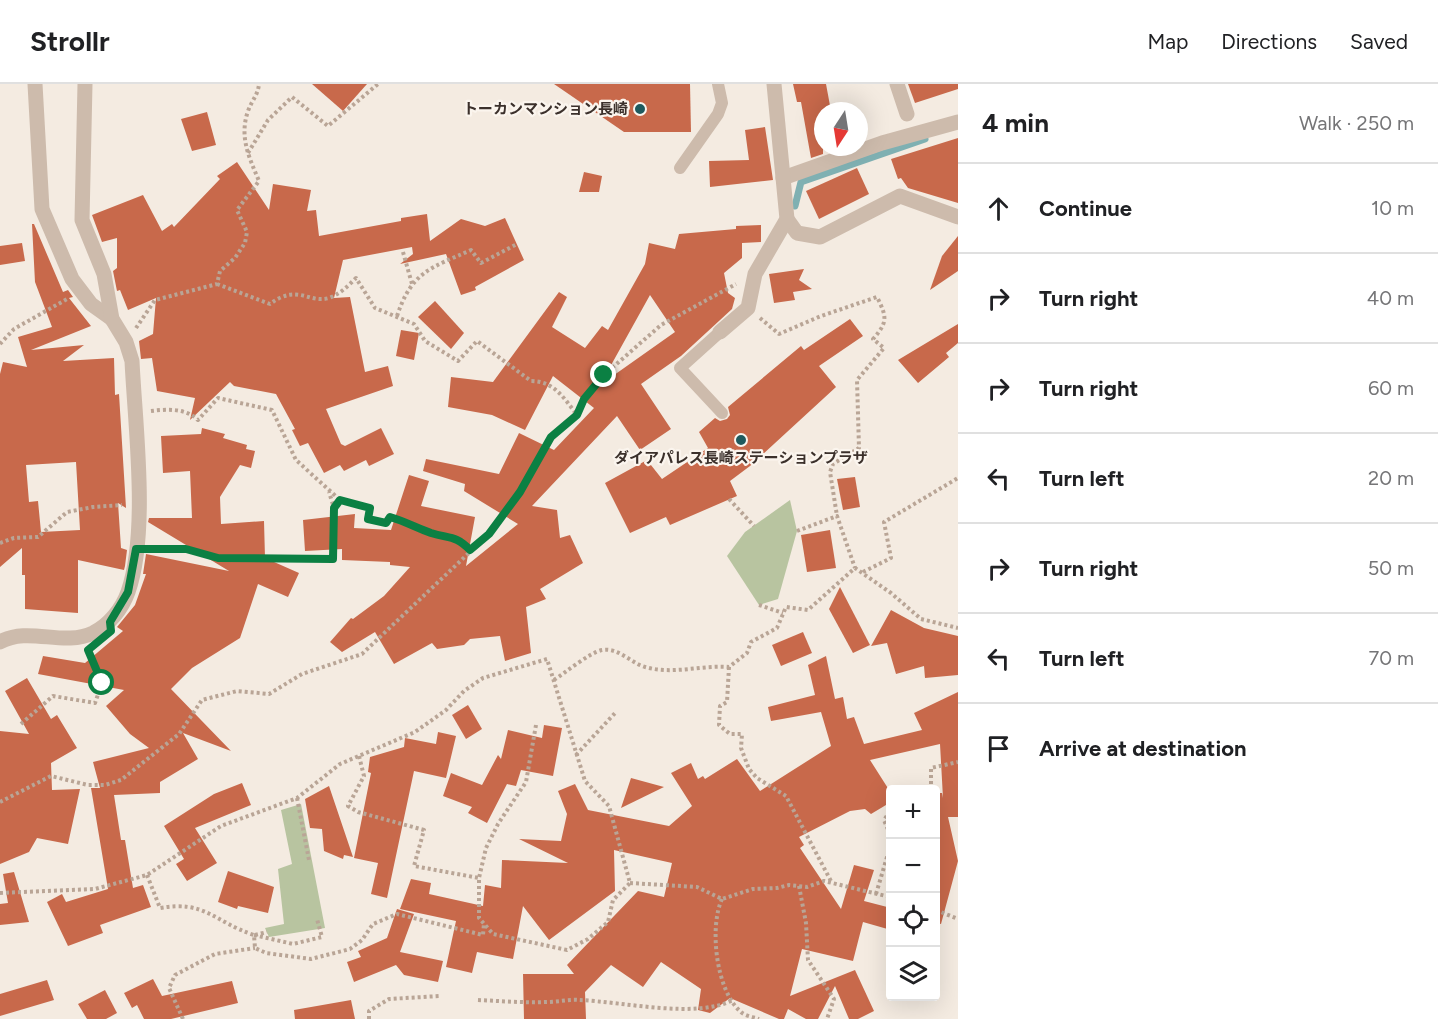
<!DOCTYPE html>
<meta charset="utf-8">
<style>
body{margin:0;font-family:Figtree,"Noto Sans JP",sans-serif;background:#f6f6f6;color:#202124}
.controls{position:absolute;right:18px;bottom:18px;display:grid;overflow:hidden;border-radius:6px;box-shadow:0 6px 24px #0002}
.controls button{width:54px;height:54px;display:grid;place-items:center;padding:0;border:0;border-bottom:2px solid #e0e0e0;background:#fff;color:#202124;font:30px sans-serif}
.compass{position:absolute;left:814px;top:18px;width:54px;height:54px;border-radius:50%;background:#fff;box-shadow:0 6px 24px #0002;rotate:192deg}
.stop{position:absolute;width:18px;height:18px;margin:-14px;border:4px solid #0b8043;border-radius:50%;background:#fff}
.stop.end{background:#0b8043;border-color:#fff;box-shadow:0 2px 6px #0008}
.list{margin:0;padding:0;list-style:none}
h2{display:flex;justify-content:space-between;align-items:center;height:78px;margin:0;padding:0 24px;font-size:26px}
h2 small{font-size:20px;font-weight:400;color:#757577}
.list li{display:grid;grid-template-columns:39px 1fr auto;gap:18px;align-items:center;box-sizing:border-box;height:90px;padding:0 24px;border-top:2px solid #e0e0e0}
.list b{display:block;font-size:22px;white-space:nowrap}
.list em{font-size:20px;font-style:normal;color:#757577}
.icon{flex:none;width:33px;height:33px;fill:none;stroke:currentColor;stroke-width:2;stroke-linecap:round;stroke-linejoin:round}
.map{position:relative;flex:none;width:958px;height:935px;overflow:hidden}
header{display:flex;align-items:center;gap:36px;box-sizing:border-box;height:84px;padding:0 30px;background:#fff;border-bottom:2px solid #e0e0e0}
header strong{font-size:28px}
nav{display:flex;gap:33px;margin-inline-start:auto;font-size:21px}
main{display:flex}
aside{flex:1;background:#fff}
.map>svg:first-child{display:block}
</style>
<header>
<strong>Strollr</strong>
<nav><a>Map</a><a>Directions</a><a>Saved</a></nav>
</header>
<main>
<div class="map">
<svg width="958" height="935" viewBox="0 0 958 935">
<rect width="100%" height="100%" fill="#f4ebe1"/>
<!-- green -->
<g fill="#b8c4a0">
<polygon points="790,416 797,447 778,515 759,521 727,472 745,448"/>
<polygon points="301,720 325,844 269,853 265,844 284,840 278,785 292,780 281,726"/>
</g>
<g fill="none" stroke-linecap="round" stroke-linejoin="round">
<!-- stream -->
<polyline stroke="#7fb0b2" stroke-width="7" points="795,122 801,98 925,55"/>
</g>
<!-- building -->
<g fill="#c8694b" fill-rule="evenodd">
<polygon points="312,0 367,0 343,27"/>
<polygon points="554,0 690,0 691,48 624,48"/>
<polygon points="793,0 826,0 831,27 823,27 823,70 811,74 801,18 797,18"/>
<polygon points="908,0 958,0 958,5 915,19"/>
<polygon points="207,28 216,61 192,67 181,35"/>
<polygon points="765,43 773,96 710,103 709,77 749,76 745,46"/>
<polygon points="958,54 958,119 908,104 901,94 898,95 891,75"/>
<polygon points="237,78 269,126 273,100 311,106 307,127 316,126 319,152 401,137 401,134 427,130 430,157 461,135 485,142 505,134 524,176 475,203 476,206 461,211 446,170 400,180 413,170 412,163 343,176 334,214 350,213 365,288 388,282 393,302 326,325 341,360 345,362 381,344 394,370 369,382 366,376 344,387 340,381 324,389 308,359 300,362 292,346 295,345 276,310 234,302 230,298 190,336 195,314 157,307 152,274 141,275 139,257 153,250 156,214 128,226 120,206 117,207 113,187 117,184 117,154 102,158 92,131 143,111 162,147 172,140 174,143 220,95 217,92"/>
<polygon points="857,84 869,110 819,135 806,107"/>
<polygon points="584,88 602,92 599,108 579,108"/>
<path d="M 32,140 L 34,140 L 63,208 L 68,206 L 73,213 L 69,214 L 91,242 L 31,266 L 84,261 L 63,277 L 114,274 L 115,311 L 119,310 L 126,424 L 118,419 L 121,464 L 127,466 L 125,482 L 124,486 L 78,476 L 78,529 L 25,525 L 25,491 L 22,491 L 22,464 L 0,483 L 0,290 L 3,278 L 27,283 L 18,253 L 52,243 L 35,198 ZM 76,378 L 80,446 L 41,448 L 38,417 L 29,418 L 26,381 Z"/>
<path d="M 761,141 L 761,158 L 742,159 L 742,174 L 724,189 L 728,209 L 735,214 L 732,225 L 681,272 L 641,300 L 671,345 L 640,366 L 617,332 L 532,422 L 557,426 L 560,454 L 570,451 L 583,479 L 540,505 L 546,515 L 526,523 L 531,569 L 505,577 L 500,552 L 470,555 L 464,561 L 437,565 L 432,559 L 394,580 L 375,548 L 342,568 L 330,558 L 351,534 L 353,535 L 384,512 L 410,483 L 390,481 L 390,478 L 342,476 L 342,465 L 305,467 L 303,436 L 355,430 L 354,444 L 391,446 L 409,391 L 429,397 L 421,422 L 475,433 L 466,482 L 518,440 L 464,407 L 465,400 L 423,387 L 426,375 L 499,390 L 519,349 L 554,366 L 594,324 L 553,292 L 525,346 L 492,331 L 448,323 L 451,293 L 493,298 L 559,208 L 567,213 L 552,243 L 585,264 L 602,242 L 608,246 L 645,180 L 649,159 L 675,165 L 679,150 L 736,145 L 736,142 ZM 650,211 L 675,248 L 600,301 Z"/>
<polygon points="958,152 958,187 930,206 942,172"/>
<polygon points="22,159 25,177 0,181 0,162"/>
<polygon points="804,185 799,196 812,205 793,208 795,216 774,219 769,190"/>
<polygon points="435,217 464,249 451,265 418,233"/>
<polygon points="850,235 863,252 819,282 836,303 750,382 730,397 737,412 670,441 666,433 630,449 605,399 647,376 662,395 708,364 699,348 715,334 720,337 727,335 730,331 728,323 801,262 804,266"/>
<polygon points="958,240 958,259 946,269 949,273 918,299 898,276"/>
<polygon points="401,246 419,249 414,276 396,272"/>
<polygon points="202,344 225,350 223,354 247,361 246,365 255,367 251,384 240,381 220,413 221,440 264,437 265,474 299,489 288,513 258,500 240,554 192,584 171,605 231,667 183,649 198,675 160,698 160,709 114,711 121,756 125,756 133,804 143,801 151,823 100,841 103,849 68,862 47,818 62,810 66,818 108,805 91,704 100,704 93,678 149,664 130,650 106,622 124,606 38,590 43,572 85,579 123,547 117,543 135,521 146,490 143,490 146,470 229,487 148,438 149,434 192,434 190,387 163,389 161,352 201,350"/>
<polygon points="855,393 860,423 843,426 837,395"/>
<polygon points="830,446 836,484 807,488 801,451"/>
<polygon points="840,503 870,561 853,569 829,525"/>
<polygon points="891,526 924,544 958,552 958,591 925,594 924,582 896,590 887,559 871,562"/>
<polygon points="803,548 812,569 781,582 772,561"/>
<polygon points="826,572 835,615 843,613 847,635 854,633 864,660 922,646 914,629 958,608 958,733 948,733 958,777 941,840 936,839 936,709 942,709 943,714 940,660 870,676 891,709 891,718 871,730 865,725 850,727 799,753 804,761 800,764 841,825 854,781 874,786 864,817 891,824 891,846 863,838 853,877 802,865 790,912 855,886 874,927 858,935 849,935 835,902 818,935 806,935 788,925 784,935 779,935 730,914 710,929 698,926 701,905 661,878 643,903 611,881 585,908 586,935 524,935 523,890 574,890 567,881 638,807 664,813 672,779 614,766 615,807 549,856 523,822 513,875 477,868 472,889 446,883 456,837 400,825 411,795 431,799 429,810 483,822 485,801 501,804 502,776 568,779 519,755 561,757 567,730 558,707 575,700 588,726 669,742 692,722 671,689 691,679 698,695 703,692 705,695 737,675 760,707 831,662 821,628 771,637 768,623 815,611 808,581"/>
<polygon points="27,594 51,635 57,631 77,664 51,679 52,706 80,705 68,760 37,754 29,768 0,780 0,647 29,650 5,607"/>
<polygon points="468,621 482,645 466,655 452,631"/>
<polygon points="544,641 562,644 553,692 521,686 516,702 507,700 487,739 468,729 472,723 443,712 451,689 482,701 498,671 501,675 508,646 542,654"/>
<polygon points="438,648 456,652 446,694 414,687 387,814 371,810 378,779 354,774 371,689 368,688 370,673 404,663 405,654 436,660"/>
<polygon points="631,694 664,703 621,724"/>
<polygon points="242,699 251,721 195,744 217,779 187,797 176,780 184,775 164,742 214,710"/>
<polygon points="329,702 353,773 344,771 343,775 324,767 322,745 310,744 305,715"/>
<polygon points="228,787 274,803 268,829 238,822 237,825 218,818"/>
<polygon points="14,788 29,838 0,841 0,820 8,819 3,790"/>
<polygon points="397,825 414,830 400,868 443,877 438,898 404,891 396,881 354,898 347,878 361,873 358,867 387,854"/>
<polygon points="153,895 162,912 232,897 238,919 171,935 144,935 137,921 132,924 124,909"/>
<polygon points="47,896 54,916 0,932 0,910"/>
<polygon points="105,906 117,929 106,935 87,935 78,920"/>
<polygon points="351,916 355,935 295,935 294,926"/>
</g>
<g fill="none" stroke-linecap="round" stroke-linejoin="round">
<!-- path -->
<g stroke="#b9a596" stroke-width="4" stroke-dasharray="3 3" stroke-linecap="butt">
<polyline points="248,69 268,36 292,13 328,42 378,0"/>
<polyline points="403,168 412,200"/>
<path d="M 217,200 L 270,220 C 298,199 308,220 329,214 C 340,210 348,202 356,194 L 375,224 L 414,240 L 425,257 L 458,277 L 477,257 L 531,297 C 554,297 564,314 577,331"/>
<path d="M 397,232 C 412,187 431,184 471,166 L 481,179 L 517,160"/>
<path d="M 760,234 L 779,250 L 821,232 L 877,213 C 887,233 888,238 873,255 L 884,264 L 857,296 L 859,364 L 833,380 L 830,388 L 837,432"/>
<path d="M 136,244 L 155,216 L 217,200 L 220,187 L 235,174 L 245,159 L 247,148 L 237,126 L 259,97 C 249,73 239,53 248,27 C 252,16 258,11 259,0"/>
<polyline points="0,260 14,245 67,215"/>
<path d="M 151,327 C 167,325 186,324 198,336 L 218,314 L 272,326 L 296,376 L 340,416 L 370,424 L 368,435 L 386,439 L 390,433 C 405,437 418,444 431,449 C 450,455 455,452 470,466"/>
<polyline points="729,415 754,442"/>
<polyline points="797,447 837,432 855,484"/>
<polyline points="0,459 14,454 38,453 67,428 93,423 122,421"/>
<polyline points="155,465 186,465 218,474 333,475 334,424 329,408"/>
<polyline points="863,488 891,474 884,438 958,394"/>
<polyline points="759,521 783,529"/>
<polyline points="729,583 727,618 720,622 719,641 730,650 742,650 741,664 749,685 757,694 786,712 832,799"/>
<path d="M 554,596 C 565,589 589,569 602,566 C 618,563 631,579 645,583 C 673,591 700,581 729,583 L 747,569 L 751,558 L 777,544 L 786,523 L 808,526 L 855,484 L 891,509 L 921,535 L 958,544"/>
<polyline points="21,640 53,612 95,619 102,599 89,567"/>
<polyline points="536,641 526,698 498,740 486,764 479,794 479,834 493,850 567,866 588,855 608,838 613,816 630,799"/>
<polyline points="576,671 616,628"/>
<polyline points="359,672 364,692 348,722 358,728 424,746 414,782 479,794"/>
<polyline points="931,706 931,684 958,678"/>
<polyline points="297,714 309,776"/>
<polyline points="0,718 51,692 88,701 105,701 121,696 179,650 202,616 237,607 269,610 302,590 362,570 489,450 520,408 551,353 577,331 584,315 604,291 661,241 736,200"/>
<polyline points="890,727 884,736 890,750"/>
<path d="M 147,791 L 160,824 C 206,816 214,838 254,851 L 255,864 L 266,869 L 311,875 L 350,865 L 362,856 L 373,840 L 397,830 L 483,851 L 484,839"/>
<polyline points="630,799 697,803 722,815 753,805 777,804 789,801 807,803 824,797 890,813"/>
<polyline points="799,802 806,839 808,876 834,915 827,935"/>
<polyline points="0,809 95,805 147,791 221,742 297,714 340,680 415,648 446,626 464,607 483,594 547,575 585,697 609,722 630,799"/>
<polyline points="876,810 890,763"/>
<path d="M 722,815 C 709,843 716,907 741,928 C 745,932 753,933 759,935"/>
<polyline points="936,826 958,835"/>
<polyline points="254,851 293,860 322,853 317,835"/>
<polyline points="255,851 267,848"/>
<path d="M 478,916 C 501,917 524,919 547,918 C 558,918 569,915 579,916 C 626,918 696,935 733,916"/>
<polyline points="183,935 169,904 175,891 215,870 255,864"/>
<polyline points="369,935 369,927 389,915 440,912"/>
</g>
<!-- service -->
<g stroke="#cdbbac" stroke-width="12">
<polyline points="680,84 718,30 722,19 718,0"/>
<polyline points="720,248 680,284 722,329"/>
</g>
<!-- minor -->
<g stroke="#cdbbac" stroke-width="15">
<polyline points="35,0 42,125 72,195 91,220 112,235"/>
<polyline points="897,0 907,30"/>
<polyline points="783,94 882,59 958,38"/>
<polyline points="787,135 797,149 820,153 900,112 958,133"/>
<polyline points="720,248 748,224 755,190 787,135 774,0"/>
<path d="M 0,558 C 29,542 63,563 93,549 C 109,541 122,525 128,508 C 149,448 135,341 132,277 L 126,258 L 112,235 L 104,190 L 82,136 L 85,0"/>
</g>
</g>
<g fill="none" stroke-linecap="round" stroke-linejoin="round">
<!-- route -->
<path stroke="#0b8043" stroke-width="8" d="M 102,599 L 88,566 L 111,547 L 110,538 L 128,508 L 136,465 L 186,465 L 218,474 L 333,475 L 334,424 L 340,416 L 370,424 L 368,435 L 386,439 L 390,433 C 404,437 417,444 431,449 C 450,455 455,451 470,466 L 489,450 L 520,408 L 551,353 L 577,331 L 584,315 L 604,291"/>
</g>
<!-- markers -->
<g fill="#1f5a5e" stroke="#fbf5ee" stroke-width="2">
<circle cx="640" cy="25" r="6"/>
<circle cx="741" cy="356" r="6"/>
</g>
<g text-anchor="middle" stroke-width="4.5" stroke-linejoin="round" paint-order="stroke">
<!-- poi labels -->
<g font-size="15" font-weight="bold" fill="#3b302b" stroke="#fbf5ee" text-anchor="end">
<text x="628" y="30">トーカンマンション長崎</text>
<text x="741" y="379" text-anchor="middle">ダイアパレス長崎ステーションプラザ</text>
</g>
</g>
</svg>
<div class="controls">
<button>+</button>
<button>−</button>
<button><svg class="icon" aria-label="locate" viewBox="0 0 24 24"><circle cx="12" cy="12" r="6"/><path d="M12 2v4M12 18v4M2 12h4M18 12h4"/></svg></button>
<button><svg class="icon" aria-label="layers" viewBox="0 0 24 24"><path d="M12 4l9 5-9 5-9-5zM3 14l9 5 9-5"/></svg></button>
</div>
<svg class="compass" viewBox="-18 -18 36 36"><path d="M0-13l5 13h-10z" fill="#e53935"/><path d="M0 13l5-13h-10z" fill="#757577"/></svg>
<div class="stop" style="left:102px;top:599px"></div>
<div class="stop end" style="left:604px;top:291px"></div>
</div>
<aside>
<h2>4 min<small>Walk · 250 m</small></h2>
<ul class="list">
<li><svg class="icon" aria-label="ahead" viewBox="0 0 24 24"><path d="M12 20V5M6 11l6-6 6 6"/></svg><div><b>Continue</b></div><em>10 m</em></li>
<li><svg class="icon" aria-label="right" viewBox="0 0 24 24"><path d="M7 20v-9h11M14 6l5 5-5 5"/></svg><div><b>Turn right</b></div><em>40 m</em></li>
<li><svg class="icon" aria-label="right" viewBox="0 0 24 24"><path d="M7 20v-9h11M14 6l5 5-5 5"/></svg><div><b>Turn right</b></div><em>60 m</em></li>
<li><svg class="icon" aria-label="left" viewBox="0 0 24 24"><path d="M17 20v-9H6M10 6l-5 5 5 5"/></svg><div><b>Turn left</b></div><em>20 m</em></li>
<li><svg class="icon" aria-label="right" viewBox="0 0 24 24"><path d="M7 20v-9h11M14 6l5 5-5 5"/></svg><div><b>Turn right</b></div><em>50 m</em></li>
<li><svg class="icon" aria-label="left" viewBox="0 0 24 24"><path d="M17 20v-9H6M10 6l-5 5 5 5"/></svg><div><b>Turn left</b></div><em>70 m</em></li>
<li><svg class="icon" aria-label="arrive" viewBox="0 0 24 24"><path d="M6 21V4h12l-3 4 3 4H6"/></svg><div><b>Arrive at destination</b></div></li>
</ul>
</aside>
</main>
